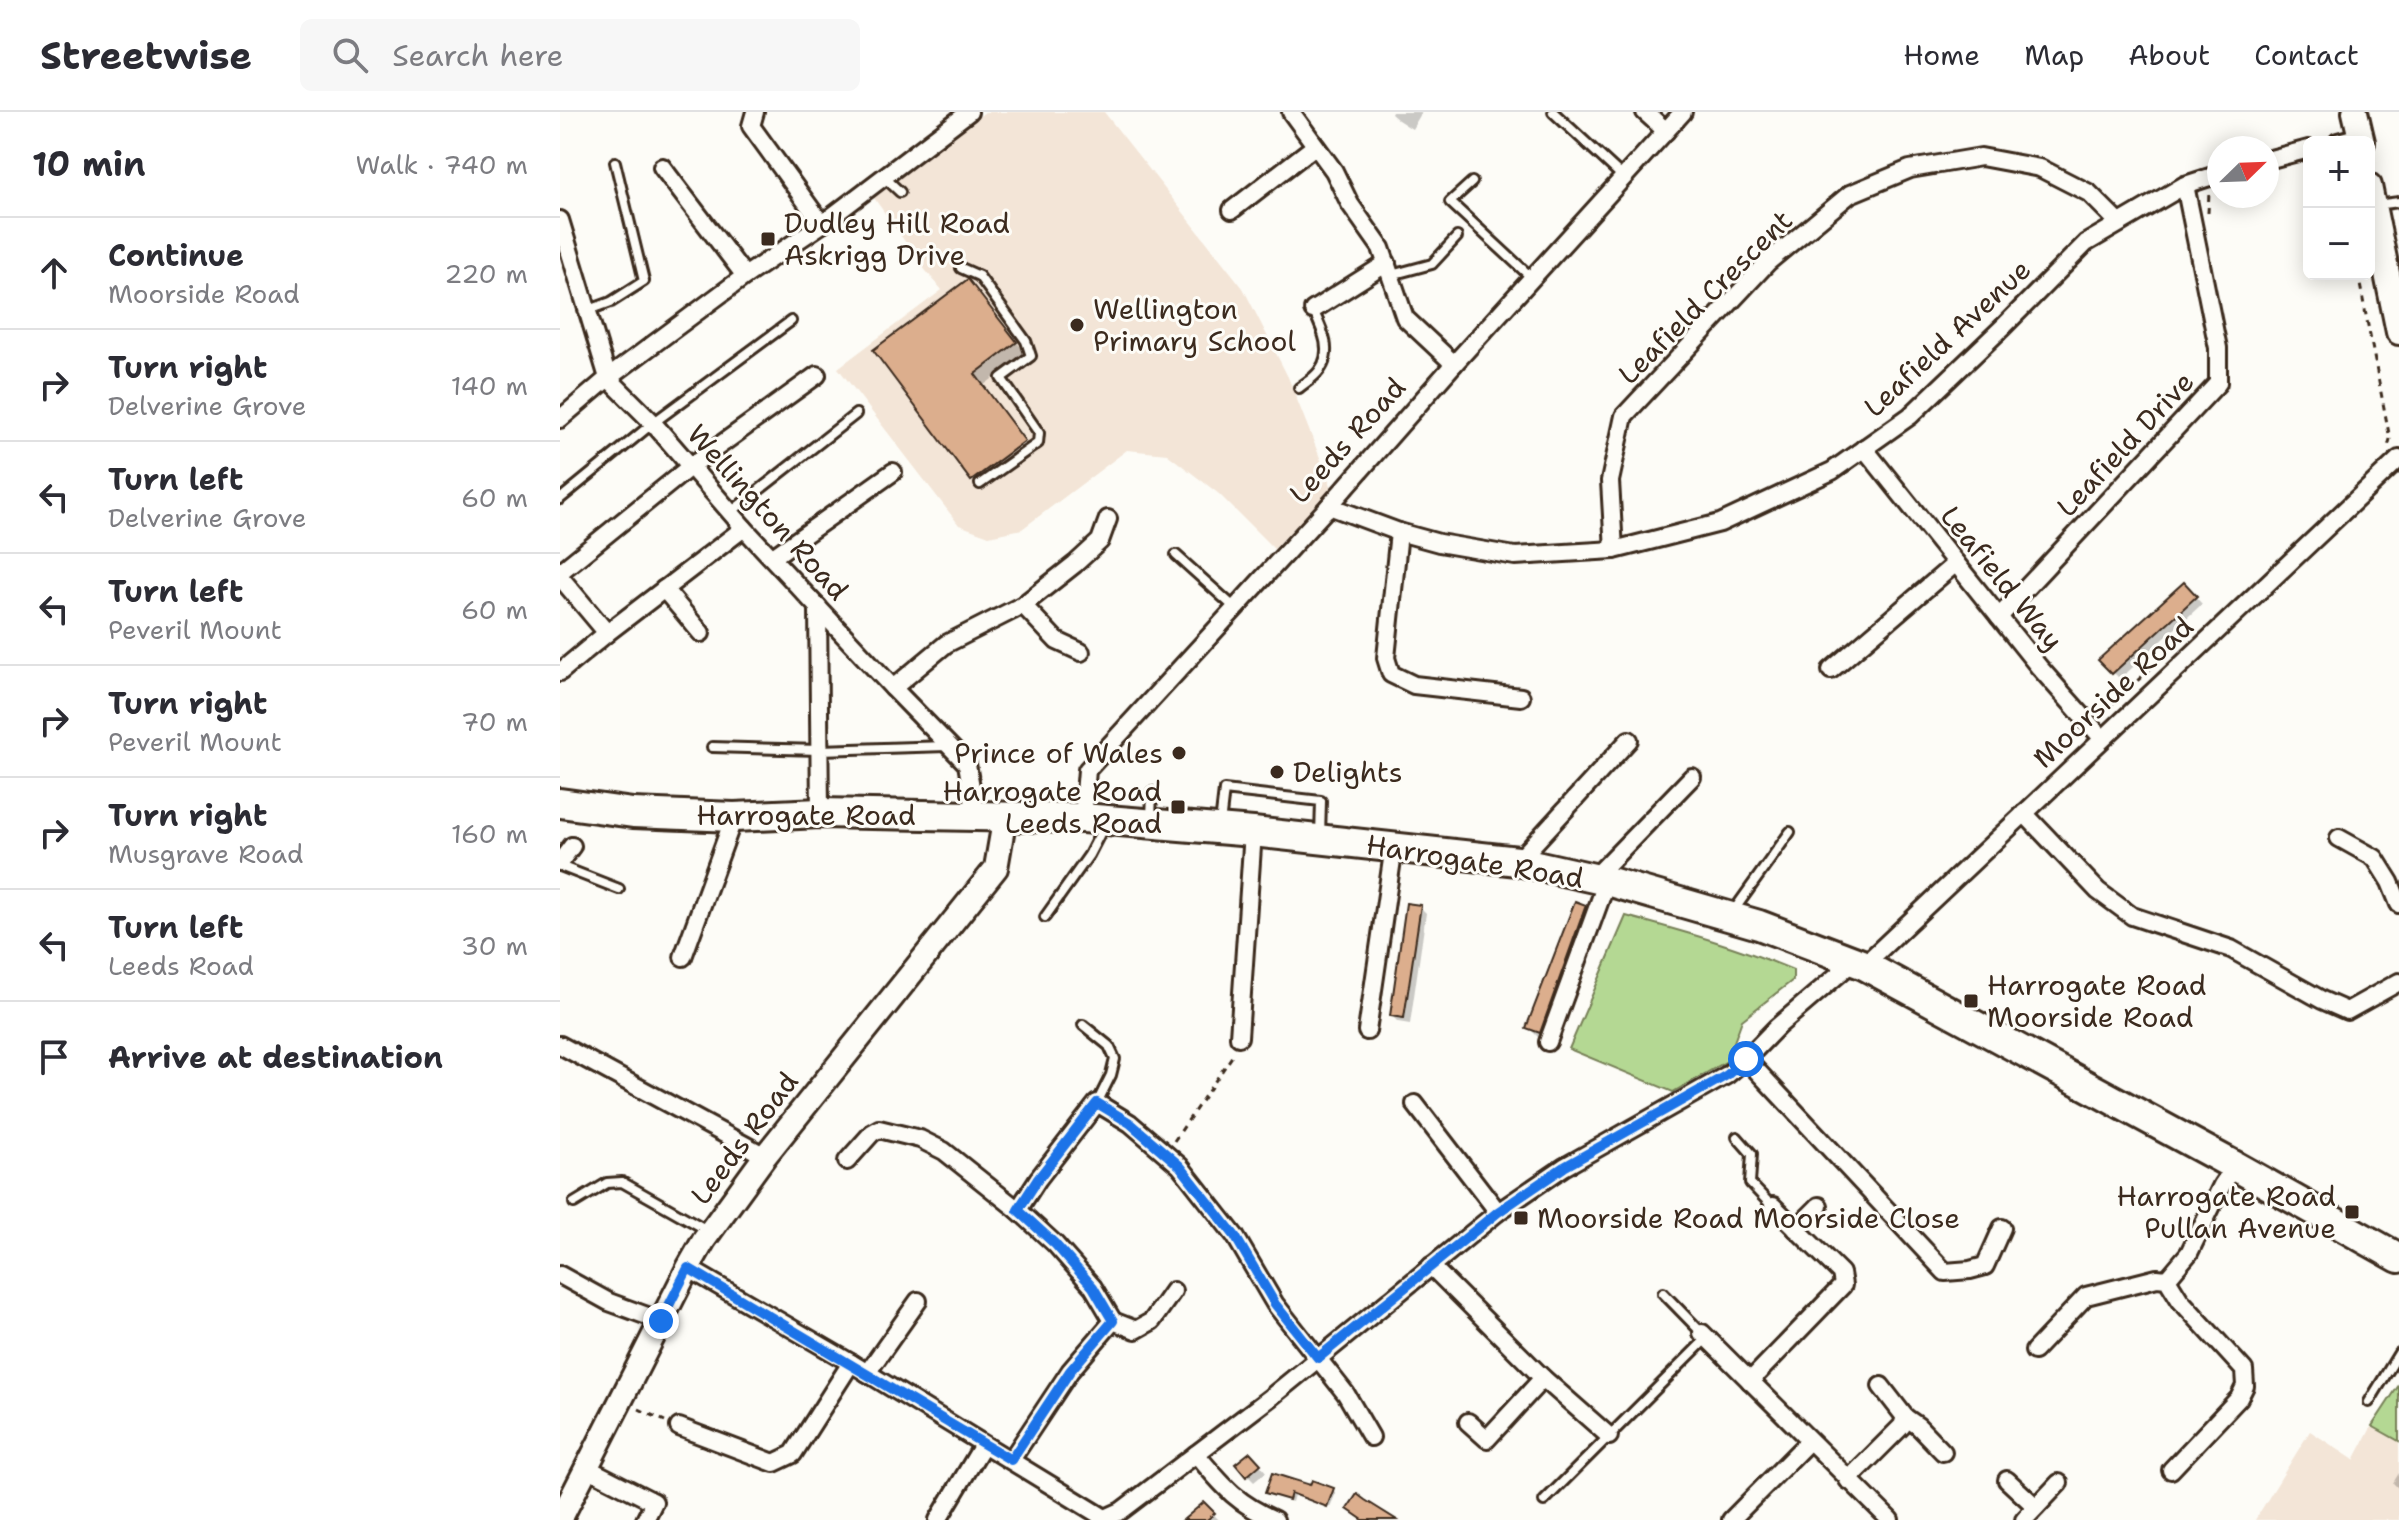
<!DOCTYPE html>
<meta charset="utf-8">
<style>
body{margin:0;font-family:"Shantell Sans",sans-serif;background:#f7f7f7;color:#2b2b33}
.controls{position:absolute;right:24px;top:24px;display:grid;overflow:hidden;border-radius:12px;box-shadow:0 4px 20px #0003}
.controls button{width:72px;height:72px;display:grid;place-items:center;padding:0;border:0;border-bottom:2px solid #e1e1e2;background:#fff;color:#2b2b33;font:40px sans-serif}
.compass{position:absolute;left:1647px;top:24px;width:72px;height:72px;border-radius:50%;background:#fff;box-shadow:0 4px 20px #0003;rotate:67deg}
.stop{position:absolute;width:24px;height:24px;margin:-18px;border:6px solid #1a73e8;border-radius:50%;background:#fff}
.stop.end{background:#1a73e8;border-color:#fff;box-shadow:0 2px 8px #0008}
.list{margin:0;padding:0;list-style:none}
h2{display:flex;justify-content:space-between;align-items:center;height:104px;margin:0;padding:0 32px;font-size:34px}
h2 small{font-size:26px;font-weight:400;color:#7c7c81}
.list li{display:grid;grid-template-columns:52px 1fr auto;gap:24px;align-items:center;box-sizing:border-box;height:112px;padding:0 32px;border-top:2px solid #e1e1e2}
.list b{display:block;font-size:30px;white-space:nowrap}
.list p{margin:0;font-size:26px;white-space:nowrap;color:#7c7c81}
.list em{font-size:26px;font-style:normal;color:#7c7c81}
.icon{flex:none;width:44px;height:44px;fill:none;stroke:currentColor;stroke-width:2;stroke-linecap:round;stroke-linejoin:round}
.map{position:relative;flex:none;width:1839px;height:1408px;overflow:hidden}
header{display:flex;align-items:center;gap:48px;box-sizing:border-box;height:112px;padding:0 40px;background:#fff;border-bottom:2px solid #e1e1e2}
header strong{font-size:38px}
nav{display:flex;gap:44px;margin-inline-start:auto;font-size:28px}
.search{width:560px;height:72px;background:#f7f7f7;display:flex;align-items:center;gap:20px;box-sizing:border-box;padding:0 28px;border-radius:12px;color:#7c7c81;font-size:30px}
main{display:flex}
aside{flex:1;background:#fff}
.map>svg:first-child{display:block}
</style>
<header>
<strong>Streetwise</strong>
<div class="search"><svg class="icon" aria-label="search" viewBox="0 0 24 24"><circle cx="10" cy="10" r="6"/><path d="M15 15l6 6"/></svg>Search here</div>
<nav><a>Home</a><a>Map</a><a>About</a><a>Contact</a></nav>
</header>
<main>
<aside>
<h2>10 min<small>Walk · 740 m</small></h2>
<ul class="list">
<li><svg class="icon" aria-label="ahead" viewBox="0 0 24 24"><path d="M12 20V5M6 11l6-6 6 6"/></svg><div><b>Continue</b><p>Moorside Road</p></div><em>220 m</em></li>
<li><svg class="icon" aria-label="right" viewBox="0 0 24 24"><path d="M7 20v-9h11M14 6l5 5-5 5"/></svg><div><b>Turn right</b><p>Delverine Grove</p></div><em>140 m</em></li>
<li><svg class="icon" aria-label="left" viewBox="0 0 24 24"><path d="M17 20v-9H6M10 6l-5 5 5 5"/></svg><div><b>Turn left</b><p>Delverine Grove</p></div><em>60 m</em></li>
<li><svg class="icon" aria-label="left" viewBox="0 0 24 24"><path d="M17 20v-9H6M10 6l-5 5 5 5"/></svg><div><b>Turn left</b><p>Peveril Mount</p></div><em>60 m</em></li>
<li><svg class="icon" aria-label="right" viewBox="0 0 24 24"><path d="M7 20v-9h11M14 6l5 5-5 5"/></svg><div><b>Turn right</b><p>Peveril Mount</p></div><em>70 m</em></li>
<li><svg class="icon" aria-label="right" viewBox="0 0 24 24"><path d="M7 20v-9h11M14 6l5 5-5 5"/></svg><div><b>Turn right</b><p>Musgrave Road</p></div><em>160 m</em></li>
<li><svg class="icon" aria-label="left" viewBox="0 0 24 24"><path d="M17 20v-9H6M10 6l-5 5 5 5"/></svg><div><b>Turn left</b><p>Leeds Road</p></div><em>30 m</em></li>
<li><svg class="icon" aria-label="arrive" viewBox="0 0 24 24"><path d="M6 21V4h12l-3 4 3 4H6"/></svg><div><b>Arrive at destination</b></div></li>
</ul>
</aside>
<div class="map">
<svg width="1839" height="1408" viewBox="0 0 1839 1408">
<rect width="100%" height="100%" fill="#fdfcf7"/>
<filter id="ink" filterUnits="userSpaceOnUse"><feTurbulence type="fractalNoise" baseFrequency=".0125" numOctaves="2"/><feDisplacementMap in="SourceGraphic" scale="16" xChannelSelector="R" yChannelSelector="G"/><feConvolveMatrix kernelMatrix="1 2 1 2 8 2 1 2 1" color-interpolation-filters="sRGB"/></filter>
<g filter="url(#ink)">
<!-- built -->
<g fill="#f3e5d7">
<polygon points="425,0 544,0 683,176 728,265 772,376 714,437 659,382 607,342 567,338 462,417 429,424 399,413 278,256 382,178 366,159 314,86"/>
<polygon points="1812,1314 1839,1329 1839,1408 1695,1408 1750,1319 1794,1348"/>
</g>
<!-- green -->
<g fill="#b4d893" stroke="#788158" stroke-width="2">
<path d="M 1066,804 C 1122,819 1179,835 1233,858 L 1233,868 L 1182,908 L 1167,949 L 1113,980 L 1009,937 Z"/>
<polygon points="1839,1273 1839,1329 1812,1314"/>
</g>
<!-- shadow -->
<g fill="#0003">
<polygon points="832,0 862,0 852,17 838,8 831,2"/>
<polygon points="408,169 466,242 424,273 474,340 423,379 412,368 315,239"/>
<polygon points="1624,472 1642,492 1560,567 1541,548"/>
<polygon points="860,795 866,801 850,912 838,910 832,904"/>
<polygon points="1025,795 1036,806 990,930 979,926 968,915"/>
<polygon points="697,1349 706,1360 694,1370 687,1363"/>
<polygon points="1839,1361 1839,1377 1833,1371"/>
<polygon points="751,1375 773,1378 776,1381 770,1395 734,1383 732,1390 708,1380"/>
<polygon points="644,1392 659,1408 637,1408"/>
</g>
<!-- building -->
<g fill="#dcae8d" stroke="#3b2a1e" stroke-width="2">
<polygon points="408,167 457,230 415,262 465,329 411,369 313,238"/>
<polygon points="1624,470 1637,484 1552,562 1538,548"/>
<polygon points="1015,789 1026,793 980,921 966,916"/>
<polygon points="846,791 861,793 844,906 830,904"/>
<polygon points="690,1340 701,1352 686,1365 675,1352"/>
<polygon points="712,1361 750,1373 752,1368 774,1376 767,1395 731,1381 729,1388 705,1381"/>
<polygon points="797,1382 805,1388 837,1408 803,1408 787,1397"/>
<polygon points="644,1390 655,1401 647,1408 623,1408"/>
</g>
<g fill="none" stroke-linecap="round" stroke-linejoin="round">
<defs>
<g id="lane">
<polyline points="993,0 1063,65"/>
<polyline points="324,65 340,80"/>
<polyline points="912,70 890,90 972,166"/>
<polyline points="1816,93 1839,90"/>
<polyline points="401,156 419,164 466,229 471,244 441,266 479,321 478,331 420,372"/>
<polyline points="831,163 872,152 897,125"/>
<polyline points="29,198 51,190 84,169 55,50"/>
<path d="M 739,276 C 745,271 754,266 759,259 C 774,240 762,217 753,198"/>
<polyline points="0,387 93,311 231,209"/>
<polyline points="171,400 296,302"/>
<polyline points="616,443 675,496"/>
<polyline points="152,635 260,638 387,634"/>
<polyline points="591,707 592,680"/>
<polyline points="660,712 664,678 761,689 760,724"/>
<polyline points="0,754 59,777"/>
<polyline points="1172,801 1230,720"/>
<polyline points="485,805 529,743 545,712"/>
<polyline points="523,913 549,934 555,947 551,963 537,991"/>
<polyline points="1177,1025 1192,1042 1190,1071 1212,1094"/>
<polyline points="14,1091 47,1071 62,1070 147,1118"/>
<polyline points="1103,1181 1142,1221"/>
<polyline points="1809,1290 1839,1241"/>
<polyline points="984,1389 1147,1226"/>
</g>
<g id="street">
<polyline points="195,0 191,14 262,112"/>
<polyline points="731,0 774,59 790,92 821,136 845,206 894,252"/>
<polyline points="1085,0 1106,19"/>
<polyline points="1778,30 1801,24"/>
<polyline points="1707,48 1749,37"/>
<polyline points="102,55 185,164"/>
<polyline points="672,98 755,34"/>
<polyline points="0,108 48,266 93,311 184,416 333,576 407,652 416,704"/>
<polyline points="753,198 827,151"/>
<polyline points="0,307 48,266 185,164 262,112 409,0"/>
<polyline points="1304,336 1479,555 1542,626"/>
<polyline points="769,394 839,420 879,431 955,444 1054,438 1160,411 1272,359 1350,304 1443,215 1526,131 1625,73 1659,62"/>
<polyline points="839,420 826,546 831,562 854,573 961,585"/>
<polyline points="1054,438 1050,369 1064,304 1208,150 1290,82 1350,57 1421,45 1480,56 1529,81 1559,111"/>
<polyline points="213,445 333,360"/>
<polyline points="0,460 131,354 257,263"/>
<polyline points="0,465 47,521"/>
<polyline points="104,477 141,521"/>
<polyline points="463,493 497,529 521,540"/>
<polyline points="258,495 260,701"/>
<polyline points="1439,505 1658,271 1658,236 1625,73"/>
<polyline points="1271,558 1396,451"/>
<polyline points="0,560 47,521 184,416"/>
<polyline points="333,576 386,532 463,493 515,452 540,429 548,407"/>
<polyline points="1464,701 1538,779 1572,804 1671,837 1762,888 1787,899 1839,870"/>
<polyline points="523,706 527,658 769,394 894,252 1123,0"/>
<polyline points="1779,726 1815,746 1830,770 1839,792"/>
<polyline points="958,749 1069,628"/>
<polyline points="0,750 12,734"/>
<polyline points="1034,766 1132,665"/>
<polyline points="123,845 174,705"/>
<polyline points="1304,853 1839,347"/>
<polyline points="807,919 834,734"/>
<polyline points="679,925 693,720"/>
<polyline points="988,930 1047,769"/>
<polyline points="0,933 205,1044"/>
<polyline points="1186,947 1385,1160 1410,1158 1425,1154 1442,1116"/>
<polyline points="855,992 938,1100"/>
<polyline points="287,1049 312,1021 319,1017 360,1027 384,1039 458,1098 495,1132 533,1175 553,1209 510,1259 451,1348"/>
<polyline points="458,1098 478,1067 537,991 570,1011 620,1054 675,1124 715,1192 786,1282 811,1325"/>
<polyline points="1236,1117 1259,1094"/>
<polyline points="871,1154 983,1266 1049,1324"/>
<polyline points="128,1156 291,1251 543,1405"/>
<polyline points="0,1163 49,1190 101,1209"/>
<polyline points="1607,1167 1629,1141 1662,1073 1675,1054"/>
<polyline points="553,1209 576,1218 592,1209 613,1179"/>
<polyline points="1142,1221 1330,1408"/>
<polyline points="1474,1239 1526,1184 1597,1166 1607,1167 1620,1188 1684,1258 1685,1274 1679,1286 1611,1358"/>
<polyline points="307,1261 358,1189"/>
<polyline points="1190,1269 1283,1173 1281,1161 1213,1094"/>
<polyline points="1345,1305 1358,1314 1383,1340"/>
<polyline points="908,1310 927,1327 983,1266"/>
<polyline points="119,1315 214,1351 233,1342 291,1251"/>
<path d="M 636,1342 C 663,1374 676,1391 715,1408"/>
<polyline points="27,1356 94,1390 85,1408"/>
<polyline points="1288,1368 1342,1314 1345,1305 1321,1274"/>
<polyline points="1447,1368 1476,1395"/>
<polyline points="378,1408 423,1333"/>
<polyline points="541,1408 561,1399 711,1285 938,1100 1004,1055 1167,963 1186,947 1217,915 1294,849"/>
<polyline points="1171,1408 1249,1329"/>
<polyline points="1464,1408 1499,1371"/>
</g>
<polyline id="secondary" points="0,1408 128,1156 144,1128 205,1044 436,756 445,704"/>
<g id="primary">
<polyline points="1795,0 1802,30"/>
<polyline points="1809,74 1839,220"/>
</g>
<polyline id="highway" points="0,691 73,701 174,705 260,701 523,706 693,720 958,749 1047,769 1199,813 1304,853 1675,1054 1839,1146"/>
</defs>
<!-- lane casing -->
<use href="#lane" stroke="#3b2a1e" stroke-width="14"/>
<!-- street casing -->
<use href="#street" stroke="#3b2a1e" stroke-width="22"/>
<!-- secondary casing -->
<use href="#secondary" stroke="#3b2a1e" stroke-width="28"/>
<!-- primary casing -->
<use href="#primary" stroke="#3b2a1e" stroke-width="30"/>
<!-- highway casing -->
<use href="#highway" stroke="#3b2a1e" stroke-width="34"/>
<!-- path -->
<g stroke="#3b2a1e" stroke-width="3" stroke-dasharray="6 6" stroke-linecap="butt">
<polyline points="1648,101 1649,80"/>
<polyline points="1798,162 1830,327 1828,335"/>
<polyline points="1542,601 1634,517"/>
<polyline points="614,1029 675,940"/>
<polyline points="79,1297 105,1309"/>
</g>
<!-- lane -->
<use href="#lane" stroke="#fdfcf7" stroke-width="8"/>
<!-- street -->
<use href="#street" stroke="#fdfcf7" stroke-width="16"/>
<!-- secondary -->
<use href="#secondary" stroke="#fdfcf7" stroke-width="22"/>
<!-- primary -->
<use href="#primary" stroke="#fdfcf7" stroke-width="24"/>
<!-- highway -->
<use href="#highway" stroke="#fdfcf7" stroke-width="28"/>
</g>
</g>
<g fill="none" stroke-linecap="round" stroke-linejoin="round" filter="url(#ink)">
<!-- route -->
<polyline stroke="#1a73e8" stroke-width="10" points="101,1209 128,1156 451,1348 510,1259 553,1209 533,1175 495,1132 458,1098 478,1067 537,991 570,1011 620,1054 675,1124 715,1192 758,1246 938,1100 1004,1055 1167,963 1186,947"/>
</g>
<!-- markers -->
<g fill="#3b2a1e" stroke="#fdfcf7" stroke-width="3">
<rect x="200" y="119" width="16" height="16" rx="4"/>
<circle cx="517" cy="213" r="8"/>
<circle cx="619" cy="641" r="8"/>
<circle cx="717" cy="660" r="8"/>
<rect x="610" y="687" width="16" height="16" rx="4"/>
<rect x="1403" y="881" width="16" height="16" rx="4"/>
<rect x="1784" y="1092" width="16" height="16" rx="4"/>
<rect x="953" y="1098" width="16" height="16" rx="4"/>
</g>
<g text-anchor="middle" stroke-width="6" stroke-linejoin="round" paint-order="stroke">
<!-- poi labels -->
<g font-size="28" fill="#3b2a1e" stroke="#fdfcf7" text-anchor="start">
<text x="224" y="121">Dudley Hill Road<tspan x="224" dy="32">Askrigg Drive</tspan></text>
<text x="533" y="207">Wellington<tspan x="533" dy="32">Primary School</tspan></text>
<text x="603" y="651" text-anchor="end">Prince of Wales</text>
<text x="733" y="670">Delights</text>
<text x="602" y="689" text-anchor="end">Harrogate Road<tspan x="602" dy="32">Leeds Road</tspan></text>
<text x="1427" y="883">Harrogate Road<tspan x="1427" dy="32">Moorside Road</tspan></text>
<text x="1776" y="1094" text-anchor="end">Harrogate Road<tspan x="1776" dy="32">Pullan Avenue</tspan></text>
<text x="977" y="1116">Moorside Road Moorside Close</text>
</g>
<!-- street labels -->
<g font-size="28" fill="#3b2a1e" stroke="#fdfcf7">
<text transform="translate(1145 185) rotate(-45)" y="10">Leafield Crescent</text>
<text transform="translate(1387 226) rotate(-43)" y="10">Leafield Avenue</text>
<text transform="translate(787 328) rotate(-48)" y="10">Leeds Road</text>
<text transform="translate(1565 332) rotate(-47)" y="10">Leafield Drive</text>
<text transform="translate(208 400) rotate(48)" y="10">Wellington Road</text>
<text transform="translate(1442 466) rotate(51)" y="10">Leafield Way</text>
<text transform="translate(1553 580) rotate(-43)" y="10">Moorside Road</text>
<text x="246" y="713">Harrogate Road</text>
<text transform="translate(915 749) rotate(9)" y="10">Harrogate Road</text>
<text transform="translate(184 1026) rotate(-53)" y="10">Leeds Road</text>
</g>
</g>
</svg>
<div class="controls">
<button>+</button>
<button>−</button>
</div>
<svg class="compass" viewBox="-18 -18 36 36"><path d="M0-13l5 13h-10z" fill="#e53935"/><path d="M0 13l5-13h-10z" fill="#7c7c81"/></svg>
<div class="stop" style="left:1186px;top:947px"></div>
<div class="stop end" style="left:101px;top:1209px"></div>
</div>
</main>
